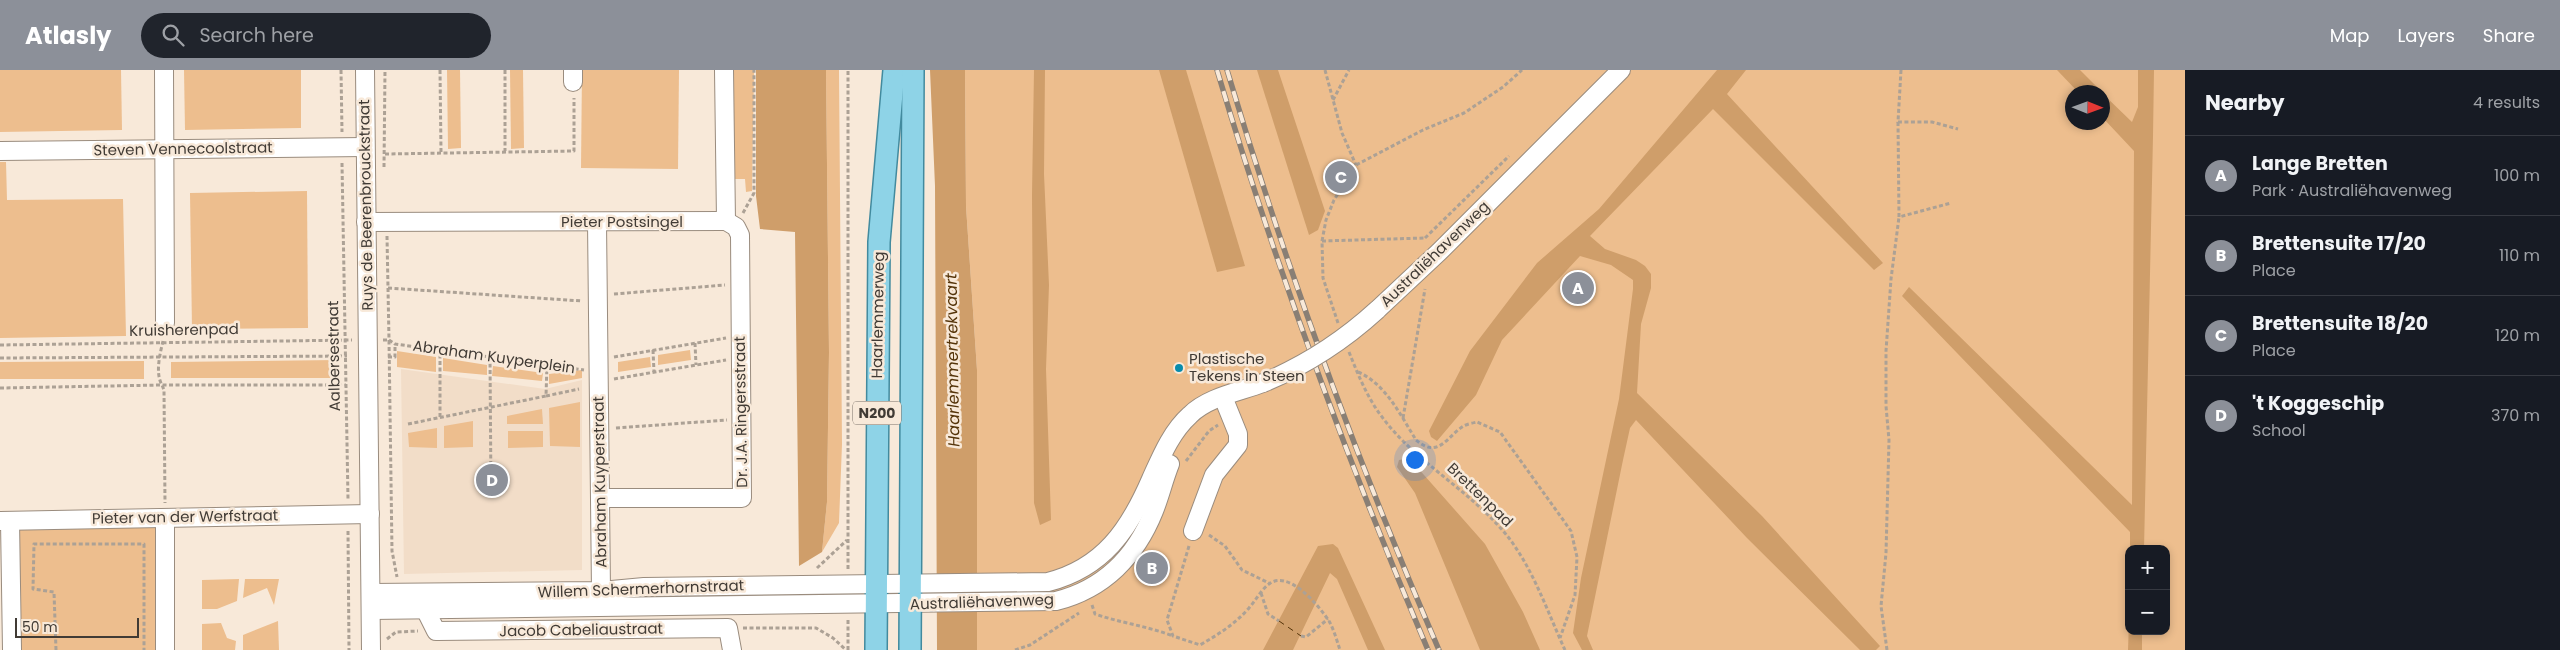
<!DOCTYPE html>
<meta charset="utf-8">
<style>
body{margin:0;font-family:Poppins,sans-serif;background:#20242c;color:#f1f3f6}
.controls{position:absolute;right:15px;bottom:15px;display:grid;overflow:hidden;border-radius:10px;box-shadow:0 2px 8px #0003}
.controls button{width:45px;height:45px;display:grid;place-items:center;padding:0;border:0;border-bottom:1px solid #363941;background:#171b24;color:#f1f3f6;font:25px sans-serif}
.compass{position:absolute;left:2065px;top:15px;width:45px;height:45px;border-radius:50%;background:#171b24;box-shadow:0 2px 8px #0003;rotate:91deg}
.scale{position:absolute;left:15px;bottom:12px;width:124px;box-sizing:border-box;padding-left:5px;border:2px solid #413b35;border-top:0;font-size:14px;line-height:18px;white-space:nowrap;color:#413b35;-webkit-text-stroke:4px #f8e9d9;paint-order:stroke}
.you{position:absolute;left:1414px;top:389px;width:18px;height:18px;margin:-12px;border:4px solid #fff;border-radius:50%;background:#1a73e8;box-shadow:0 0 0 8px #1a73e833}
.badge{display:grid;place-items:center;width:32px;height:32px;border-radius:50%;background:#8c9099;color:#fff;font-size:16px;font-weight:700}
.pin{position:absolute;translate:-50% -50%;border:2px solid #fff;box-shadow:0 1px 5px #0006}
.list{margin:0;padding:0;list-style:none}
h2{display:flex;justify-content:space-between;align-items:center;height:65px;margin:0;padding:0 20px;font-size:21px}
h2 small{font-size:16px;font-weight:400;color:#9ea1a6}
.list li{display:grid;grid-template-columns:32px 1fr auto;gap:15px;align-items:center;box-sizing:border-box;height:80px;padding:0 20px;border-top:1px solid #363941}
.list b{display:block;font-size:19px;white-space:nowrap}
.list p{margin:0;font-size:16px;white-space:nowrap;color:#9ea1a6}
.list em{font-size:16px;font-style:normal;color:#9ea1a6}
.icon{flex:none;width:28px;height:28px;fill:none;stroke:currentColor;stroke-width:2;stroke-linecap:round;stroke-linejoin:round}
.map{position:relative;flex:none;width:2185px;height:580px;overflow:hidden}
header{display:flex;align-items:center;gap:30px;box-sizing:border-box;height:70px;padding:0 25px;background:#8c9099;color:#fff}
header strong{font-size:24px}
nav{display:flex;gap:28px;margin-inline-start:auto;font-size:18px}
.search{width:350px;height:45px;background:#20242c;display:flex;align-items:center;gap:12px;box-sizing:border-box;padding:0 18px;border-radius:28px;color:#9ea1a6;font-size:19px}
main{display:flex}
aside{flex:1;background:#171b24}
.map>svg:first-child{display:block}
</style>
<header>
<strong>Atlasly</strong>
<div class="search"><svg class="icon" aria-label="search" viewBox="0 0 24 24"><circle cx="10" cy="10" r="6"/><path d="M15 15l6 6"/></svg>Search here</div>
<nav><a>Map</a><a>Layers</a><a>Share</a></nav>
</header>
<main>
<div class="map">
<svg width="2185" height="580" viewBox="0 0 2185 580">
<rect width="100%" height="100%" fill="#f8e9d9"/>
<!-- built -->
<polygon fill="#f2ddc8" points="401,299 545,319 582,310 582,500 404,504"/>
<!-- green -->
<g fill="#edbe8e" fill-rule="evenodd">
<polygon points="0,0 121,0 122,60 0,62"/>
<polygon points="184,0 301,0 301,58 185,60"/>
<polygon points="447,0 460,0 461,78 448,79"/>
<polygon points="510,0 523,0 524,78 511,79"/>
<polygon points="582,0 679,0 678,99 581,98"/>
<polygon points="731,0 754,0 752,121 746,122 745,109 731,109"/>
<polygon points="826,0 839,0 842,374 839,453 822,482 827,432 829,282"/>
<path d="M 965,0 L 2185,0 L 2185,580 L 977,580 L 977,300 L 966,136 ZM 2072,22 L 2102,22 L 2102,52 L 2072,52 ZM 2129,479 L 2166,479 L 2166,561 L 2129,561 Z"/>
<polygon points="0,92 6,92 7,130 123,129 126,266 0,268"/>
<polygon points="307,121 308,258 192,259 190,123"/>
<polygon points="690,280 691,290 658,295 658,285"/>
<polygon points="397,281 436,287 436,302 397,297"/>
<polygon points="650,287 651,297 618,302 618,292"/>
<polygon points="443,288 487,295 487,305 443,301"/>
<polygon points="337,290 337,308 171,308 171,292"/>
<polygon points="144,291 144,309 0,309 0,292"/>
<polygon points="493,296 543,303 542,311 492,306"/>
<polygon points="582,300 582,308 549,314 549,304"/>
<polygon points="580,332 580,377 550,376 549,338"/>
<polygon points="542,339 543,354 507,354 507,346"/>
<polygon points="473,351 473,377 444,378 444,356"/>
<polygon points="437,358 437,378 409,377 408,363"/>
<polygon points="508,361 543,361 543,377 508,378"/>
<polygon points="161,457 162,580 18,580 17,459"/>
<polygon points="239,509 237,531 217,539 202,539 202,510"/>
<polygon points="245,509 279,509 274,535 267,518 243,528"/>
<polygon points="278,551 279,580 243,580 243,565"/>
<polygon points="221,553 227,568 236,571 235,580 202,580 202,554"/>
</g>
<!-- water -->
<g fill="#cf9e6a">
<polygon points="756,0 826,0 829,282 827,432 822,482 799,496 795,162 760,159 756,126"/>
<polygon points="930,0 965,0 966,136 977,300 977,580 937,580 935,116"/>
<polygon points="1034,0 1045,0 1044,104 1049,215 1046,299 1051,450 1040,455 1034,433 1032,125"/>
<polygon points="1159,0 1186,0 1245,196 1217,202"/>
<polygon points="1257,0 1278,0 1325,141 1318,160 1309,165"/>
<polygon points="1717,0 1746,0 1727,24 1883,193 1874,200 1713,39 1590,166 1605,179 1636,190 1645,196 1651,204 1651,218 1641,254 1637,323 1762,446 1880,576 1876,580 1860,580 1747,468 1636,350 1630,358 1623,390 1587,566 1593,580 1582,580 1573,563 1581,508 1619,329 1633,219 1633,210 1611,195 1580,186 1502,270 1476,325 1437,371 1431,367 1429,361 1470,281 1537,193 1599,139"/>
<polygon points="2057,0 2080,0 2102,22 2078,22"/>
<polygon points="2138,0 2154,0 2153,66 2144,479 2130,479 2130,462 1902,226 1909,217 2132,435 2134,81 2103,48 2102,23 2132,52 2138,37"/>
<polygon points="1409,388 1485,474 1523,542 1540,580 1480,580 1415,423 1397,397 1399,390"/>
<polygon points="1333,474 1338,478 1385,580 1368,580 1337,509 1330,503 1293,580 1263,580 1318,476"/>
<polygon points="2129,551 2129,561 2142,561 2142,580 2128,580"/>
</g>
<g fill="none" stroke-linecap="round" stroke-linejoin="round">
<!-- ferry -->
<polyline stroke="#553409" stroke-width="1" stroke-dasharray="6 5" stroke-linecap="butt" points="1279,551 1301,566"/>
<defs>
<g id="minor">
<polyline points="164,0 165,253"/>
<polyline points="365,0 371,580"/>
<polyline points="724,0 726,151"/>
<polyline points="573,12 573,0"/>
<polyline points="0,81 365,77"/>
<polyline points="366,152 726,151"/>
<polyline points="597,152 601,521"/>
<polyline points="1377,240 1439,182 1621,0"/>
<polyline points="601,428 742,428 740,165 736,157 726,151"/>
<polyline points="0,451 370,444"/>
<polyline points="10,451 12,580"/>
<polyline points="1193,461 1214,405 1238,375 1238,364 1223,327"/>
<path d="M 371,523 L 601,521 L 644,517 L 1048,512 C 1103,498 1129,460 1151,409 C 1161,387 1171,362 1190,345 C 1208,327 1239,322 1263,313"/>
<polyline points="425,528 425,539 436,561 728,558 732,580"/>
<path d="M 371,540 L 1056,531 C 1104,519 1136,486 1154,441 C 1160,426 1164,409 1170,394"/>
<polyline points="165,580 165,448"/>
</g>
<g id="major">
<polyline points="876,580 879,172 894,0"/>
<polyline points="910,580 913,0"/>
</g>
</defs>
<!-- minor casing -->
<use href="#minor" stroke="#9a8c7e" stroke-width="20"/>
<!-- major casing -->
<use href="#major" stroke="#428a9e" stroke-width="24"/>
<!-- path -->
<g stroke="#aca195" stroke-width="3" stroke-dasharray="4 2.5" stroke-linecap="butt">
<polyline points="341,0 342,62"/>
<polyline points="440,0 441,82"/>
<polyline points="505,0 505,81"/>
<polyline points="1325,0 1342,63 1356,95"/>
<polyline points="1901,0 1898,52 1932,52 1958,59"/>
<polyline points="1333,30 1349,0"/>
<polyline points="1898,52 1899,147 1951,133"/>
<polyline points="385,84 574,81 574,28"/>
<polyline points="342,93 348,429"/>
<polyline points="384,97 385,0"/>
<polyline points="743,143 754,123 754,0"/>
<polyline points="387,166 389,270 395,274 584,300"/>
<polyline points="1425,168 1509,86"/>
<polyline points="1322,171 1425,168"/>
<polyline points="388,218 582,231"/>
<polyline points="614,224 725,215"/>
<polyline points="1338,253 1323,208 1322,171 1326,150 1334,130 1356,95 1423,60 1464,43 1503,17 1522,0"/>
<polyline points="383,270 389,270 392,481 397,507"/>
<path d="M 163,271 C 160,284 155,303 162,315 L 346,315"/>
<polyline points="695,273 696,295"/>
<polyline points="0,275 352,270"/>
<polyline points="653,280 654,302"/>
<path d="M 1349,282 C 1357,302 1365,322 1377,340 C 1410,389 1466,417 1504,462 C 1532,495 1547,541 1565,580"/>
<polyline points="388,287 395,287 395,274"/>
<polyline points="490,287 491,425"/>
<polyline points="614,287 726,268"/>
<polyline points="0,288 347,286"/>
<path d="M 1358,302 C 1386,314 1401,346 1416,370 C 1438,389 1446,368 1462,357 C 1466,354 1473,353 1477,352 L 1500,362 L 1571,461 L 1577,487 L 1575,525 L 1560,568"/>
<polyline points="614,309 726,290"/>
<polyline points="0,318 162,315 164,320 165,433"/>
<polyline points="546,326 579,319"/>
<polyline points="440,347 440,280"/>
<polyline points="1403,348 1425,219"/>
<polyline points="408,354 546,326 547,294"/>
<polyline points="616,358 727,350"/>
<polyline points="1186,391 1209,361 1218,355"/>
<polyline points="348,461 349,580"/>
<polyline points="1209,465 1225,476 1242,500 1269,513"/>
<path d="M 1189,476 L 1167,550 L 1173,566 L 1200,575 C 1219,564 1235,554 1249,538 C 1256,530 1261,520 1269,514 C 1289,499 1319,536 1329,551 C 1334,560 1337,571 1340,580"/>
<polyline points="817,498 847,470"/>
<polyline points="848,499 848,0"/>
<polyline points="1261,523 1268,544 1279,551"/>
<path d="M 1092,535 L 1095,544 C 1121,553 1147,556 1173,566"/>
<polyline points="743,558 816,558 833,568 846,580"/>
<polyline points="1301,566 1306,567 1328,549"/>
<polyline points="387,569 396,562 418,561"/>
<polyline points="56,580 54,522 33,519 34,474 144,474 144,580"/>
<polyline points="848,580 848,548"/>
<polyline points="1015,580 1030,575 1079,543"/>
<polyline points="1887,580 1881,536 1886,483 1889,370 1886,336 1886,281 1891,209 1899,147"/>
</g>
<!-- minor -->
<use href="#minor" stroke="#fff" stroke-width="18"/>
<!-- major -->
<use href="#major" stroke="#8ed3e7" stroke-width="21"/>
<defs>
<g id="rail">
<path d="M 1217,0 C 1276,198 1347,390 1428,580"/>
<path d="M 1227,0 C 1286,198 1357,391 1439,580"/>
</g>
</defs>
<!-- rail casing -->
<use href="#rail" stroke="#897f75" stroke-width="5.5"/>
<!-- rail -->
<use href="#rail" stroke="#f8e9d9" stroke-width="4" stroke-dasharray="11" stroke-linecap="butt"/>
<defs>
<path id="minor-bridge" d="M 1263,313 C 1306,295 1342,272 1377,240"/>
</defs>
<!-- minor-bridge casing -->
<use href="#minor-bridge" stroke="#9a8c7e" stroke-width="20" stroke-linecap="butt"/>
<!-- minor-bridge -->
<use href="#minor-bridge" stroke="#fff" stroke-width="18"/>
</g>
<!-- markers -->
<circle fill="#088cac" stroke="#f8e9d9" stroke-width="2" cx="1179" cy="298" r="5"/>
<g text-anchor="middle" stroke-width="5" stroke-linejoin="round" paint-order="stroke">
<!-- shield labels -->
<rect fill="#f8e9d9" stroke="#786f66" stroke-width="1" x="853" y="331.5" width="48" height="23" rx="4"/>
<g font-size="14" font-weight="bold" fill="#413b35">
<text x="877" y="348">N200</text>
</g>
<!-- street labels -->
<g font-size="15" fill="#413b35" stroke="#f8e9d9">
<text transform="translate(183 79) rotate(-1)" y="5">Steven Vennecoolstraat</text>
<text transform="translate(366 135) rotate(-91)" y="5">Ruys de Beerenbrouckstraat</text>
<text x="622" y="157">Pieter Postsingel</text>
<text transform="translate(1435 184) rotate(-44)" y="5">Australiëhavenweg</text>
<text transform="translate(878 245) rotate(-89)" y="5">Haarlemmerweg</text>
<text transform="translate(184 260) rotate(-1)" y="5">Kruisherenpad</text>
<text transform="translate(334 286) rotate(-91)" y="5">Aalbersestraat</text>
<text transform="translate(494 287) rotate(8)" y="5">Abraham Kuyperplein</text>
<text transform="translate(741 342) rotate(-91)" y="5">Dr. J.A. Ringersstraat</text>
<text transform="translate(600 412) rotate(-91)" y="5">Abraham Kuyperstraat</text>
<text transform="translate(1480 425) rotate(44)" y="5">Brettenpad</text>
<text transform="translate(185 447) rotate(-1)" y="5">Pieter van der Werfstraat</text>
<text transform="translate(641 519) rotate(-2)" y="5">Willem Schermerhornstraat</text>
<text transform="translate(982 532) rotate(-2)" y="5">Australiëhavenweg</text>
<text transform="translate(581 560) rotate(-1)" y="5">Jacob Cabeliaustraat</text>
</g>
<!-- poi labels -->
<g font-size="15" fill="#413b35" stroke="#f8e9d9" text-anchor="start">
<text x="1189" y="294">Plastische<tspan x="1189" dy="17">Tekens in Steen</tspan></text>
</g>
<!-- water labels -->
<g font-size="16" font-style="italic" fill="#553409" stroke="#f8e9d9">
<text transform="translate(952 290) rotate(-91)" y="6">Haarlemmertrekvaart</text>
</g>
</g>
</svg>
<div class="controls">
<button>+</button>
<button>−</button>
</div>
<svg class="compass" viewBox="-18 -18 36 36"><path d="M0-13l5 13h-10z" fill="#e53935"/><path d="M0 13l5-13h-10z" fill="#9ea1a6"/></svg>
<div class="scale">50 m</div>
<div class="you"></div>
<div class="pin badge" style="left:1578px;top:218px">A</div>
<div class="pin badge" style="left:1152px;top:498px">B</div>
<div class="pin badge" style="left:1341px;top:107px">C</div>
<div class="pin badge" style="left:492px;top:410px">D</div>
</div>
<aside>
<h2>Nearby<small>4 results</small></h2>
<ul class="list">
<li><span class="badge">A</span><div><b>Lange Bretten</b><p>Park · Australiëhavenweg</p></div><em>100 m</em></li>
<li><span class="badge">B</span><div><b>Brettensuite 17/20</b><p>Place</p></div><em>110 m</em></li>
<li><span class="badge">C</span><div><b>Brettensuite 18/20</b><p>Place</p></div><em>120 m</em></li>
<li><span class="badge">D</span><div><b>'t Koggeschip</b><p>School</p></div><em>370 m</em></li>
</ul>
</aside>
</main>
